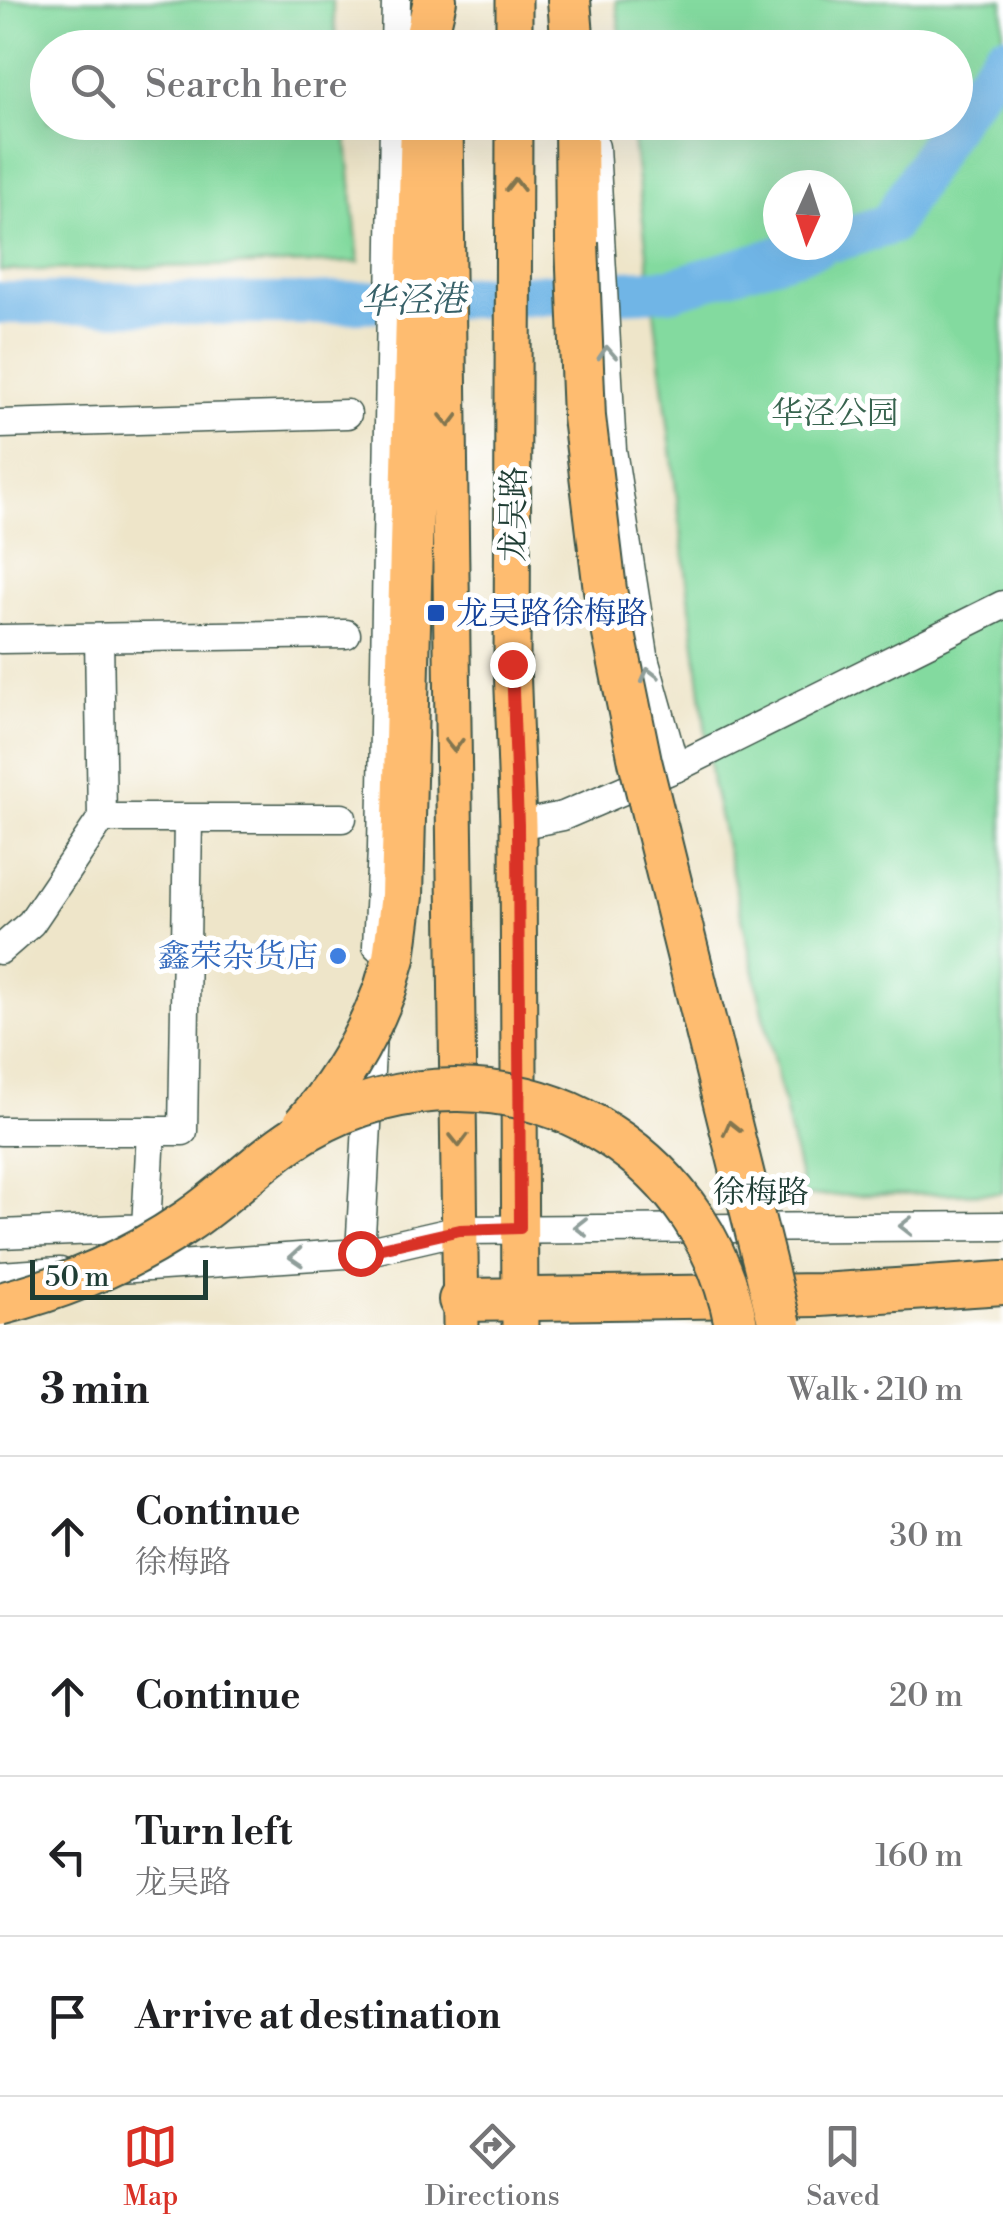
<!DOCTYPE html>
<meta charset="utf-8">
<style>
body{margin:0;font-family:"Libre Bodoni","Noto Serif SC",serif;background:#f6f6f6;color:#202124}
.compass{position:absolute;left:763px;top:170px;width:90px;height:90px;border-radius:50%;background:#fff;box-shadow:0 10px 40px #0002;rotate:183deg}
.scale{position:absolute;left:30px;bottom:25px;width:178px;box-sizing:border-box;padding-left:10px;border:5px solid #1f3d34;border-top:0;font-size:28px;line-height:35px;white-space:nowrap;color:#1f3d34;-webkit-text-stroke:8px #fff;paint-order:stroke}
.stop{position:absolute;width:30px;height:30px;margin:-22px;border:8px solid #d93025;border-radius:50%;background:#fff}
.stop.end{background:#d93025;border-color:#fff;box-shadow:0 2px 10px #0008}
.list{margin:0;padding:0;list-style:none}
h2{display:flex;justify-content:space-between;align-items:center;height:130px;margin:0;padding:0 40px;font-size:42px}
h2 small{font-size:32px;font-weight:400;color:#757577}
.list li{display:grid;grid-template-columns:65px 1fr auto;gap:30px;align-items:center;box-sizing:border-box;height:160px;padding:0 40px;border-top:2px solid #e0e0e0}
.list b{display:block;font-size:38px;white-space:nowrap}
.list p{margin:0;font-size:32px;white-space:nowrap;color:#757577}
.list em{font-size:32px;font-style:normal;color:#757577}
.icon{flex:none;width:55px;height:55px;fill:none;stroke:currentColor;stroke-width:2;stroke-linecap:round;stroke-linejoin:round}
.map{position:relative;flex:none;width:1003px;height:1325px;overflow:hidden}
.search{position:absolute;background:#fff;box-shadow:0 10px 40px #0002;left:30px;right:30px;top:30px;height:110px;display:flex;align-items:center;gap:25px;box-sizing:border-box;padding:0 35px;border-radius:55px;color:#757577;font-size:38px}
.sheet{height:770px;background:#fff}
nav{display:flex;justify-content:space-around;align-items:center;box-sizing:border-box;height:140px;border-top:2px solid #e0e0e0;background:#fff;font-size:28px;color:#757577}
nav a{display:grid;justify-items:center;gap:5px}
nav .on{color:#d93025}
.map>svg:first-child{display:block}
</style>
<div class="map">
<svg width="1003" height="1325" viewBox="0 0 1003 1325">
<rect width="100%" height="100%" fill="#fff"/>
<filter id="ink" filterUnits="userSpaceOnUse"><feTurbulence type="fractalNoise" baseFrequency=".01" numOctaves="2"/><feDisplacementMap in="SourceGraphic" scale="20" xChannelSelector="R" yChannelSelector="G"/><feConvolveMatrix kernelMatrix="1 2 1 2 8 2 1 2 1" color-interpolation-filters="sRGB"/></filter>
<filter id="wash" filterUnits="userSpaceOnUse"><feTurbulence type="fractalNoise" baseFrequency=".0048" numOctaves="4" result="noise"/><feDisplacementMap in="SourceGraphic" scale="40" xChannelSelector="R" yChannelSelector="G"/><feGaussianBlur stdDeviation="2.25" result="paint"/><feColorMatrix in="noise" values="0 0 0 0 0 0 0 0 0 0 0 0 0 0 0 0 0 1.4 0 .05"/><feComposite in="paint" operator="in"/></filter>
<g filter="url(#wash)">
<rect width="100%" height="100%" fill="#eee5c9"/>
<!-- green -->
<g fill="#83da9f" stroke="#518c6a" stroke-width="2.5" fill-rule="evenodd">
<polygon points="0,0 332,0 337,47 48,48 48,122 345,123 359,262 0,271"/>
<path d="M 616,0 L 1003,0 L 1003,1193 L 804,1196 L 712,783 L 631,123 L 956,122 L 956,48 L 622,47 ZM 778,185 L 838,185 L 838,245 L 778,245 Z"/>
</g>
<g fill="none" stroke-linecap="round" stroke-linejoin="round">
<!-- river -->
<g stroke="#6fb5e6" stroke-width="42">
<polyline points="956,116 1003,56"/>
<polyline points="838,240 890,224 952,122"/>
<polyline points="0,303 310,304 672,289 820,245"/>
</g>
</g>
</g>
<g filter="url(#ink)">
<g fill="none" stroke-linecap="round" stroke-linejoin="round">
<defs>
<g id="minor">
<polyline points="395,48 396,0"/>
<polyline points="595,147 612,450 645,662 675,768"/>
<polyline points="0,424 347,414"/>
<polyline points="0,639 346,634"/>
<polyline points="102,818 342,818"/>
<polyline points="518,825 563,816 675,768 1003,605"/>
<polyline points="377,946 382,850 394,122"/>
<polyline points="0,950 31,923 102,818 99,638"/>
<polyline points="0,1131 183,1131 188,820"/>
<polyline points="0,1234 146,1228 151,1131"/>
<polyline points="360,1253 372,1034"/>
<polyline points="118,1269 360,1253 460,1230 1003,1226"/>
<polyline points="0,1276 60,1272"/>
</g>
<g id="major">
<polyline points="514,0 514,48"/>
<polyline points="445,122 461,1325"/>
<polyline points="514,122 512,664 518,825 520,1325"/>
</g>
<g id="highway">
<polyline points="569,0 573,48"/>
<polyline points="424,48 435,0"/>
<polyline points="576,122 577,243"/>
<polyline points="385,989 394,958 402,896 422,122"/>
<polyline points="460,1300 820,1295 1003,1283"/>
</g>
</defs>
<!-- minor casing -->
<use href="#minor" stroke="#3e564a" stroke-width="31"/>
<!-- major casing -->
<use href="#major" stroke="#3e564a" stroke-width="39"/>
<!-- highway casing -->
<use href="#highway" stroke="#3e564a" stroke-width="46"/>
<!-- minor -->
<use href="#minor" stroke="#fff" stroke-width="28"/>
<!-- major -->
<use href="#major" stroke="#febc70" stroke-width="35"/>
<!-- highway -->
<use href="#highway" stroke="#febc70" stroke-width="42"/>
<defs>
<g id="highway-bridge">
<polyline points="577,243 584,417 605,590 640,761 780,1325"/>
<path d="M 304,1125 C 341,1083 366,1040 385,989"/>
<path d="M 0,1304 C 67,1287 129,1261 186,1222 C 228,1194 263,1156 307,1130 C 400,1076 519,1076 609,1135 C 677,1179 721,1246 736,1325"/>
</g>
</defs>
<!-- highway-bridge casing -->
<use href="#highway-bridge" stroke="#3e564a" stroke-width="46" stroke-linecap="butt"/>
<!-- highway-bridge -->
<use href="#highway-bridge" stroke="#febc70" stroke-width="42"/>
</g>
<!-- one-way arrows -->
<defs><path id="oneway-chevron" d="M-2-3.5L2.5 0L-2 3.5" fill="none" stroke-width="1.6" stroke-linecap="round" stroke-linejoin="round" transform="scale(2.5)"/></defs>
<g stroke="#83764f">
<use href="#oneway-chevron" transform="translate(515 185) rotate(-90)"/>
<use href="#oneway-chevron" transform="translate(449 420) rotate(89)"/>
<use href="#oneway-chevron" transform="translate(454 745) rotate(89)"/>
<use href="#oneway-chevron" transform="translate(731 1128) rotate(-104)"/>
<use href="#oneway-chevron" transform="translate(459 1140) rotate(89)"/>
</g>
<g stroke="#8f9e9a">
<use href="#oneway-chevron" transform="translate(607 353) rotate(-93)"/>
<use href="#oneway-chevron" transform="translate(649 675) rotate(-105)"/>
<use href="#oneway-chevron" transform="translate(906 1226) rotate(180)"/>
<use href="#oneway-chevron" transform="translate(581 1227) rotate(180)"/>
<use href="#oneway-chevron" transform="translate(296 1257) rotate(176)"/>
</g>
</g>
<g fill="none" stroke-linecap="round" stroke-linejoin="round" filter="url(#ink)">
<!-- route -->
<polyline stroke="#d93025" stroke-width="12" points="360,1253 460,1230 520,1228 518,825 512,664"/>
</g>
<!-- markers -->
<rect fill="#1a4fb4" stroke="#fff" stroke-width="4" x="426" y="603" width="20" height="20" rx="5"/>
<circle fill="#3f7fe0" stroke="#fff" stroke-width="4" cx="338" cy="956" r="10"/>
<g text-anchor="middle" stroke-width="10" stroke-linejoin="round" paint-order="stroke">
<!-- park labels -->
<g font-size="32" fill="#38644f" stroke="#fff">
<text x="835" y="424">华泾公园</text>
</g>
<!-- street labels -->
<g font-size="32" fill="#1f3d34" stroke="#fff">
<text transform="translate(513 514) rotate(-89)" y="11">龙吴路</text>
<text x="761" y="1203">徐梅路</text>
</g>
<!-- transit labels -->
<g font-size="32" fill="#164399" stroke="#fff" text-anchor="start">
<text x="456" y="624">龙吴路徐梅路</text>
</g>
<!-- shop labels -->
<g font-size="32" fill="#366cbe" stroke="#fff" text-anchor="end">
<text x="318" y="967">鑫荣杂货店</text>
</g>
<!-- water labels -->
<g font-size="35" font-style="italic" fill="#376169" stroke="#fff">
<text transform="translate(413 300) rotate(-2)" y="12">华泾港</text>
</g>
</g>
</svg>
<svg class="compass" viewBox="-18 -18 36 36"><path d="M0-13l5 13h-10z" fill="#e53935"/><path d="M0 13l5-13h-10z" fill="#757577"/></svg>
<div class="scale">50 m</div>
<div class="stop" style="left:360px;top:1253px"></div>
<div class="stop end" style="left:512px;top:664px"></div>
<div class="search"><svg class="icon" aria-label="search" viewBox="0 0 24 24"><circle cx="10" cy="10" r="6"/><path d="M15 15l6 6"/></svg>Search here</div>
</div>
<section class="sheet">
<h2>3 min<small>Walk · 210 m</small></h2>
<ul class="list">
<li><svg class="icon" aria-label="ahead" viewBox="0 0 24 24"><path d="M12 20V5M6 11l6-6 6 6"/></svg><div><b>Continue</b><p>徐梅路</p></div><em>30 m</em></li>
<li><svg class="icon" aria-label="ahead" viewBox="0 0 24 24"><path d="M12 20V5M6 11l6-6 6 6"/></svg><div><b>Continue</b></div><em>20 m</em></li>
<li><svg class="icon" aria-label="left" viewBox="0 0 24 24"><path d="M17 20v-9H6M10 6l-5 5 5 5"/></svg><div><b>Turn left</b><p>龙吴路</p></div><em>160 m</em></li>
<li><svg class="icon" aria-label="arrive" viewBox="0 0 24 24"><path d="M6 21V4h12l-3 4 3 4H6"/></svg><div><b>Arrive at destination</b></div></li>
</ul>
</section>
<nav>
<a class="on"><svg class="icon" aria-label="map" viewBox="0 0 24 24"><path d="M3 6l6-2 6 2 6-2v14l-6 2-6-2-6 2zM9 4v14M15 6v14"/></svg>Map</a>
<a><svg class="icon" aria-label="directions" viewBox="0 0 24 24"><path d="M12 3l9 9-9 9-9-9zM9 14v-3h6M13 9l2 2-2 2"/></svg>Directions</a>
<a><svg class="icon" aria-label="saved" viewBox="0 0 24 24"><path d="M7 4h10v16l-5-4-5 4z"/></svg>Saved</a>
</nav>
